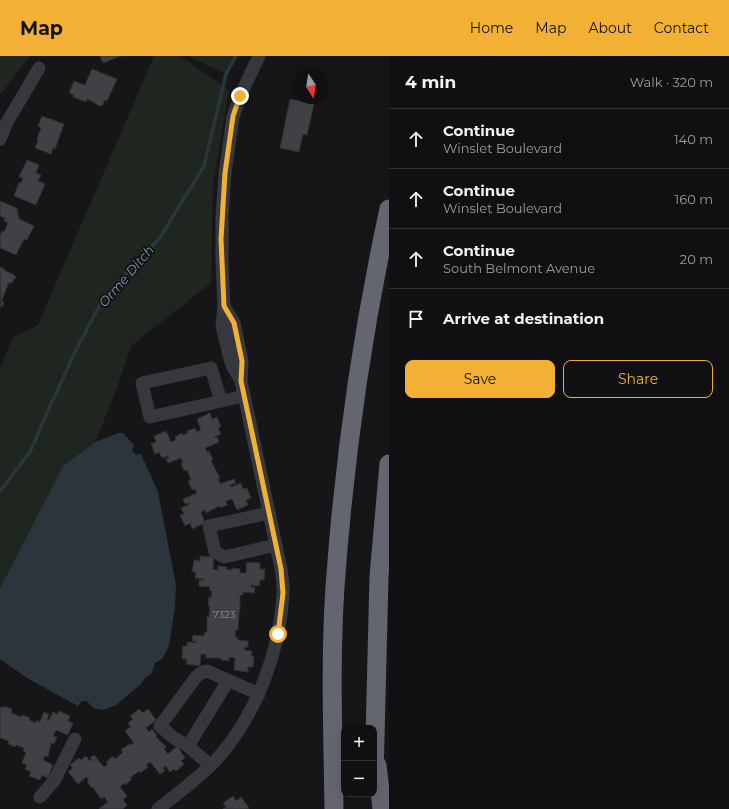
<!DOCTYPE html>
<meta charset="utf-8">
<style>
body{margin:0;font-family:Montserrat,sans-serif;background:#19191b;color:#f1f3f6}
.controls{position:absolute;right:12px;bottom:12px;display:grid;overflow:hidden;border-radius:8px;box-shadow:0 4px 16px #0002}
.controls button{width:36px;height:36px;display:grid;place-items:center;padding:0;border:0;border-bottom:1px solid #303032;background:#101012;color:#f1f3f6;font:20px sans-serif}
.compass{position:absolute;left:293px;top:12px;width:36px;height:36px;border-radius:50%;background:#101012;box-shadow:0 4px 16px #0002;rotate:168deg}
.stop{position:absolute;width:12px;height:12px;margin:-9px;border:3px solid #f2b134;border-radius:50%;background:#fff}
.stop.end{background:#f2b134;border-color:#fff;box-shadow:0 1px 4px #0008}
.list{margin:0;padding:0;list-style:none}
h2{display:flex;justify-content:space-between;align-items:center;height:52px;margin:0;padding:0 16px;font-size:17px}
h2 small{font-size:13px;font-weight:400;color:#9c9d9f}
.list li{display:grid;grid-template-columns:26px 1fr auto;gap:12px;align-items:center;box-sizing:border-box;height:60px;padding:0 16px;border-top:1px solid #303032}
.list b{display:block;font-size:15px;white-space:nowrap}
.list p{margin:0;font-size:13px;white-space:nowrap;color:#9c9d9f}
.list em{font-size:13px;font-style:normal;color:#9c9d9f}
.actions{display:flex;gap:8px;padding:12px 16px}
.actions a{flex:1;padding:9px 0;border:1px solid #f2b134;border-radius:8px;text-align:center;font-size:14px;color:#f2b134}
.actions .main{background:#f2b134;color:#111}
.icon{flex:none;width:22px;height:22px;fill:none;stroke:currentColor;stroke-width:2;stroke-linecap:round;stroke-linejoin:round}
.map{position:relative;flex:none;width:389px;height:753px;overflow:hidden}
header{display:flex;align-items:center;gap:24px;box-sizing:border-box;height:56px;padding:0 20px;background:#f2b134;color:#111}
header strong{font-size:19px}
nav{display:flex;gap:22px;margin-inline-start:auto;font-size:14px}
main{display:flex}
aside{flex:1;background:#101012}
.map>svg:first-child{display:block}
</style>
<header>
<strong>Map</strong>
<nav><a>Home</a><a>Map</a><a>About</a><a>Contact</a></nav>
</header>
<main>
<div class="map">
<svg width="389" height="753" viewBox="0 0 389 753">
<rect width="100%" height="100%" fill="#161618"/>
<!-- green -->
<g fill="#1e261f">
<polygon points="0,0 30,0 0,39"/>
<polygon points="154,0 180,0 229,34 213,130 211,227 131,290 114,340 95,386 63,410 0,532 0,312 13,281 38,269"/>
<polygon points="189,0 234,0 226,18"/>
</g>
<!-- water -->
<polygon fill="#2c353c" points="119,377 123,377 134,389 132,395 136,399 141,398 158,436 176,529 175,551 169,590 162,603 155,607 152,617 145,622 141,628 116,649 103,654 93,652 87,645 82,645 78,650 27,622 0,603 0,532 63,410 95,386"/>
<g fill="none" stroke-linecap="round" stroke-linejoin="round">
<!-- stream -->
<polyline stroke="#2c353c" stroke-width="3.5" points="0,435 30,396 46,359 76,294 103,243 159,183 204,110 226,18 236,0"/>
</g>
<!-- building -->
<g fill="#404145" stroke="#303034">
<polygon points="100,0 121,0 103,7"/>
<polygon points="92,13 117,23 107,45 104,44 103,49 99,50 95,48 95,47 87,43 86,46 73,41 74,39 69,37 74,25 85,29"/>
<polygon points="290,43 314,48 307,79 303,78 299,96 280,92"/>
<polygon points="42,60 64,68 55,93 53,92 51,98 35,92 38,84 37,83 41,72 38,70"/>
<polygon points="27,104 39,109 36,117 41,119 38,125 45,128 36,149 14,140 19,126 21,127 23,122 19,121"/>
<polygon points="0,145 17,152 19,163 34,170 27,184 24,183 16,199 0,192 1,189 0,188 0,179 2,175 4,176 8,167 4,165 5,162 0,160"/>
<polygon points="0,211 5,213 4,214 14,219 16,221 11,228 9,226 2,244 4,247 1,252"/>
<polygon points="210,357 212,363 217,361 221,371 218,372 221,378 214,381 215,382 217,381 219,386 205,392 207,396 209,395 213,404 211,405 220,422 218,423 220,428 234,423 236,427 230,429 231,431 241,427 243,433 247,432 251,442 246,444 248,449 237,454 232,443 226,445 227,449 220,452 219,450 206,457 205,454 201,456 205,467 192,473 190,467 185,470 180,459 184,458 181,452 190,448 190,447 185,448 183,443 197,437 195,433 192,434 188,425 191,424 187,414 184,415 181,407 183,407 181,402 168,407 166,403 169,402 168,400 162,402 159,396 155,398 151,388 156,386 154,380 166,375 171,386 176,384 175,381 182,377 183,379 188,377 187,375 195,372 197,376 201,374 197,363"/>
<polygon points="200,500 214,501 213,513 218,514 218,510 227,511 226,513 232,514 232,512 240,513 240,517 246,517 247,506 260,507 260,513 265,513 264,524 260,524 259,530 251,529 251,531 255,531 254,537 243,536 243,539 240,539 240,555 239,555 238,574 236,574 235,581 238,581 237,584 248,585 248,591 245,591 244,594 252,595 251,600 254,600 253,611 248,611 248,616 234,614 235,602 229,601 229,605 221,604 221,602 206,602 206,599 201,598 200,610 186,608 187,603 182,603 183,590 187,590 187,586 196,587 196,585 192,585 193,579 204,580 205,576 207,576 207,561 209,561 210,550 208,550 209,541 211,542 212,535 209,534 210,531 199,530 199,524 203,524 204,523 195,522 196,516 192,516 194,504 200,505"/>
<polygon points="4,650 12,653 11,657 21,661 22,659 30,662 29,664 36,667 37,664 40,666 44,656 49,658 47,664 49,664 53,656 57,658 59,655 70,660 68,665 73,667 68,679 56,674 53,680 57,681 54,688 51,687 48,701 45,700 43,704 53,709 48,722 42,719 40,724 29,720 31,716 25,713 27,709 22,707 26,696 23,695 24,692 16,689 15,691 8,688 9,685 0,682 0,651 3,652"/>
<polygon points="139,653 143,657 148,653 156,664 146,672 149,676 152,673 157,680 156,681 166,691 164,693 168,698 177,690 185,702 181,705 184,708 176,715 174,713 170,716 166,710 163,712 165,715 160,718 150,706 146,709 148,711 140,717 139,715 130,722 132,723 125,729 124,727 120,731 127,740 123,744 127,749 123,753 99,753 108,746 104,741 101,743 93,731 92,732 87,726 89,724 86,721 78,728 68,716 73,712 70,709 79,702 81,704 86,700 90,705 92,704 90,702 94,699 104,711 108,708 106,706 113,700 115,703 123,696 121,694 129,688 130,689 134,687 125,675 130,671 132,672 128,667 133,663 130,660"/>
<polygon points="233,740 236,745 241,741 249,752 247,753 223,753 226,751 223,747"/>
</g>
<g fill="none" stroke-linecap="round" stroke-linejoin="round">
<!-- minor -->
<g stroke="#37383d" stroke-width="13">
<polyline points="0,83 6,68 39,12"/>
<polyline points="241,325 231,307 222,270 224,250 222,206 222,161 225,117 233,61 240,40 259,0"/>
<polyline points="221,345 211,312 142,327 150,361 244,340"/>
<polyline points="269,457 209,470 215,496 224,501 276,489"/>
<polyline points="188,690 228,625"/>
<polyline points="210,709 188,690 174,682 160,670 196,621 201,617 207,615 259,638"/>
<polyline points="40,741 54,725 75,683"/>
<path d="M 158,753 C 178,737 199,722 216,704 C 256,660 280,596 283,538 C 284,530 282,521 281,513 L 241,325 L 242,305 L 234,267 L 224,250"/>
</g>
<!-- highway -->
<g stroke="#63666e" stroke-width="19">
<polyline points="377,709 382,753"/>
<polyline points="374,722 379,520 389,408"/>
<path d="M 334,753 C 333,679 330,605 335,531 C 344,404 362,277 389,153"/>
</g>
</g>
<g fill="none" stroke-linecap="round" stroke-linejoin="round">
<!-- route -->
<polyline stroke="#f2b134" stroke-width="5" points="240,40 233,60 225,117 221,183 224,250 234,267 242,305 241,325 281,513 283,537 278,578"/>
</g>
<g text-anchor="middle" stroke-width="3.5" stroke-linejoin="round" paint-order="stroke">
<!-- number labels -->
<g font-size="10" fill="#8e929b">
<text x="224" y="562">7323</text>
</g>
<!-- water labels -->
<g font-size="13" font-style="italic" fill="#7f9bb3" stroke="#111113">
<text transform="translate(126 220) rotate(-49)" y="5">Orme Ditch</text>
</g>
</g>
</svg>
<div class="controls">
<button>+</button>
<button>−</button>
</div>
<svg class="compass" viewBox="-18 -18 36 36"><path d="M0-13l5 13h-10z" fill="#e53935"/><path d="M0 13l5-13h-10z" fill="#9c9d9f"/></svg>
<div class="stop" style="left:278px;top:578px"></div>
<div class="stop end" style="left:240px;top:40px"></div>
</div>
<aside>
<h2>4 min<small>Walk · 320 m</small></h2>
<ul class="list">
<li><svg class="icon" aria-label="ahead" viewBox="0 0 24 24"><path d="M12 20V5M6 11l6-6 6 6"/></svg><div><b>Continue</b><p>Winslet Boulevard</p></div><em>140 m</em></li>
<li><svg class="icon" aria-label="ahead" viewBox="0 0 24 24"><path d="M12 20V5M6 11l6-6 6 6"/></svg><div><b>Continue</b><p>Winslet Boulevard</p></div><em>160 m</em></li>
<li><svg class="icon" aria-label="ahead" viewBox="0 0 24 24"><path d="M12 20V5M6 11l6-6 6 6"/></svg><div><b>Continue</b><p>South Belmont Avenue</p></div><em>20 m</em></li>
<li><svg class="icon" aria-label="arrive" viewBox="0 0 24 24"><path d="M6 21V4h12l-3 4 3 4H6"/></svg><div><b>Arrive at destination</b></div></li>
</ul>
<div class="actions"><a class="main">Save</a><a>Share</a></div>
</aside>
</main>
